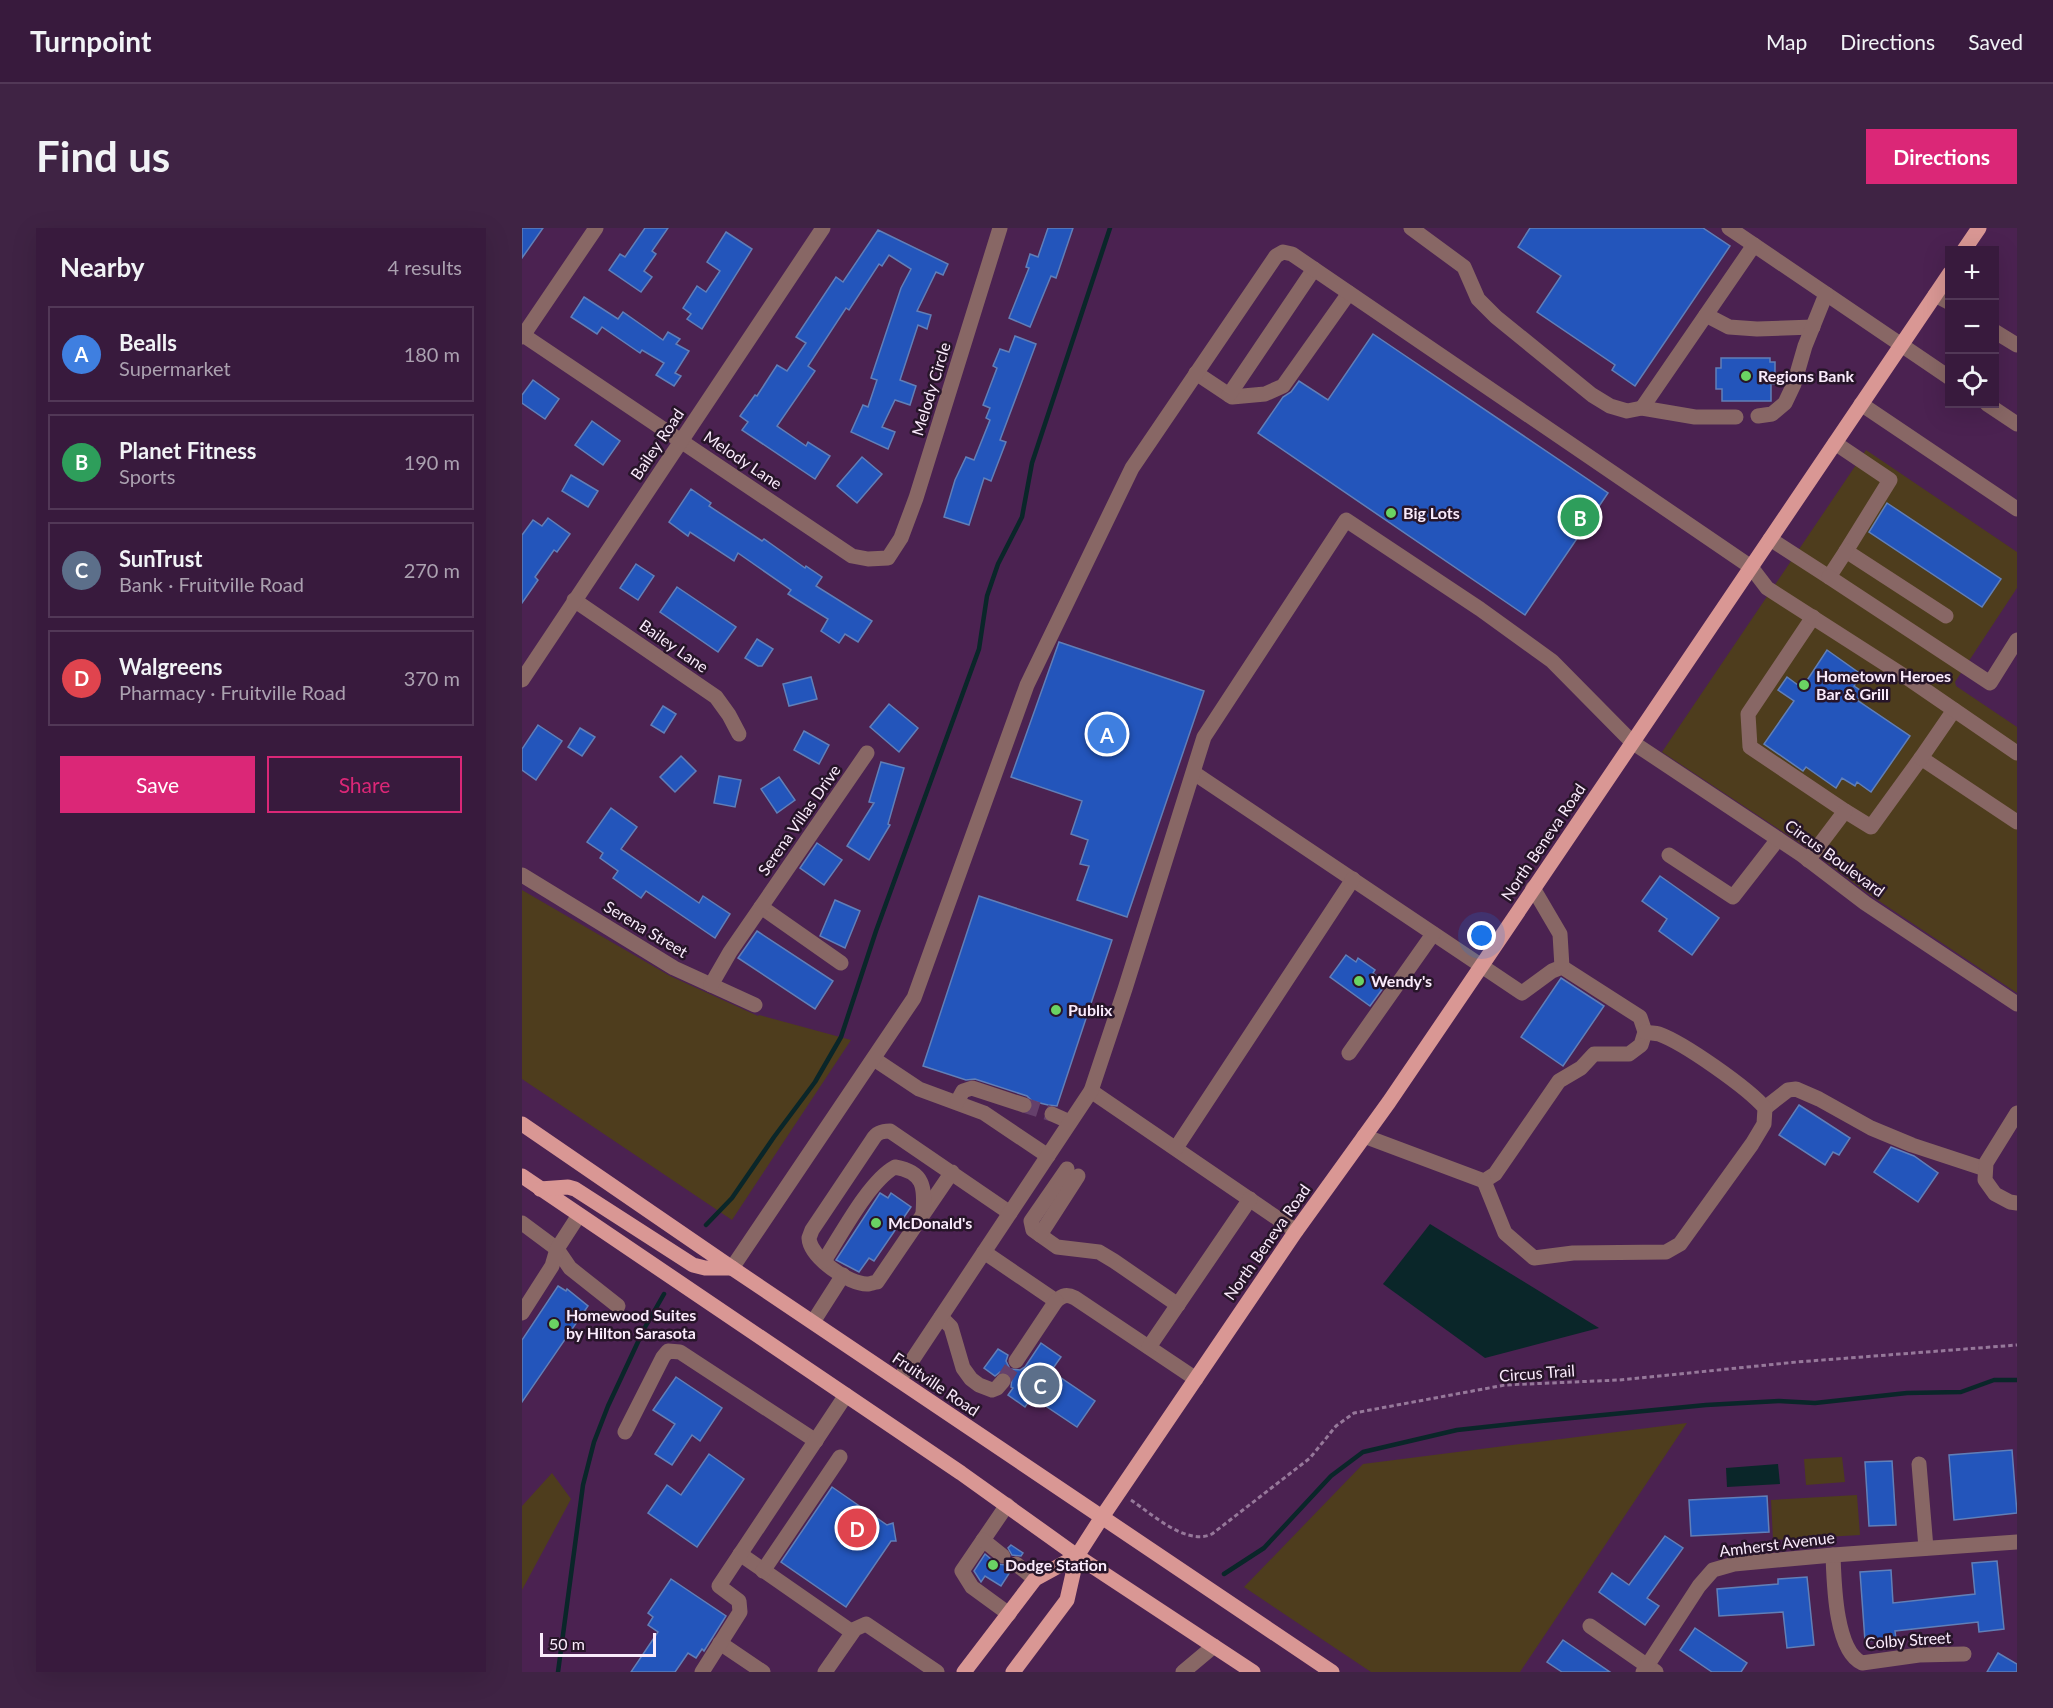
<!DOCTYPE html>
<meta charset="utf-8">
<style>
body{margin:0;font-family:Lato,sans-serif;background:#3f2344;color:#f1f3f6}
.controls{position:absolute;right:18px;top:18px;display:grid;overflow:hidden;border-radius:0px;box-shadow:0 6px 24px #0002}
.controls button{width:54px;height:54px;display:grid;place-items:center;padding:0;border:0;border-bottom:2px solid #523857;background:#381a3d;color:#f1f3f6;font:30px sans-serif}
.scale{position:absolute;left:18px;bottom:15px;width:116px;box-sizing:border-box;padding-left:6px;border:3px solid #faebfc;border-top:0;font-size:16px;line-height:21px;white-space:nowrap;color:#faebfc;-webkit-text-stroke:4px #271529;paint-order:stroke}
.you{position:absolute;left:960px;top:708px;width:21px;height:21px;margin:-15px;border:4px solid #fff;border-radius:50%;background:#1a73e8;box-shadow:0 0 0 9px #1a73e833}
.badge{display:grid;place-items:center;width:39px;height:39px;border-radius:50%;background:#db2777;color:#fff;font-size:20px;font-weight:700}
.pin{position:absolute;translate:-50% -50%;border:3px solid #fff;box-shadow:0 2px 6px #0006}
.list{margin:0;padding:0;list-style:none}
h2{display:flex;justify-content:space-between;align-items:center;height:78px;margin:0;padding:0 24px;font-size:26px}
h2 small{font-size:20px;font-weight:400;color:#aba1b0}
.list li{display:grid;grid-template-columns:39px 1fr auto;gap:18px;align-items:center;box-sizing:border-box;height:96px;margin:0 12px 12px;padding:0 12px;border:2px solid #523857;border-radius:0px}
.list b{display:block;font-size:22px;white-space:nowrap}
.list p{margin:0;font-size:20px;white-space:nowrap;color:#aba1b0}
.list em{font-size:20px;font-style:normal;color:#aba1b0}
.actions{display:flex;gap:12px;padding:18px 24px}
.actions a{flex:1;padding:14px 0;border:2px solid #db2777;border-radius:0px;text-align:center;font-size:21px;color:#db2777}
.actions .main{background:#db2777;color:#fff}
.icon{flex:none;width:33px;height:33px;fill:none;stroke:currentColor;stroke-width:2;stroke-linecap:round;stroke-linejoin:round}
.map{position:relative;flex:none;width:1495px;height:1444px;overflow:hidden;border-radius:0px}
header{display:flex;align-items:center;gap:36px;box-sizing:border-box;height:84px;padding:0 30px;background:#381a3d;border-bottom:2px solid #523857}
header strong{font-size:28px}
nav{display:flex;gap:33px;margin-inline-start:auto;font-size:21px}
.intro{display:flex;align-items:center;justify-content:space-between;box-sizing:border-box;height:144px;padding:0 36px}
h1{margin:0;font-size:42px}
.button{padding:15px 27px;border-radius:0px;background:#db2777;color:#fff;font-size:21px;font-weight:700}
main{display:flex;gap:36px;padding:0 36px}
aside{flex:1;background:#381a3d;border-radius:0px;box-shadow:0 6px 24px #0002}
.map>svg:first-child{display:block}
</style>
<header>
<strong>Turnpoint</strong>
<nav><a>Map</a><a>Directions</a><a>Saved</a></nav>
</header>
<div class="intro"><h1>Find us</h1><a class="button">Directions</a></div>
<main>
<aside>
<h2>Nearby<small>4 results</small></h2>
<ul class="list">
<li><span class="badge" style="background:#3f7fe0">A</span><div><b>Bealls</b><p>Supermarket</p></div><em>180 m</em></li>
<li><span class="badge" style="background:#2e9e5b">B</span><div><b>Planet Fitness</b><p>Sports</p></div><em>190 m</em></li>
<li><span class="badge" style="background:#5c6f8a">C</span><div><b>SunTrust</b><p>Bank · Fruitville Road</p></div><em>270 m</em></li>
<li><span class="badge" style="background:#e0444e">D</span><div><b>Walgreens</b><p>Pharmacy · Fruitville Road</p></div><em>370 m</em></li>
</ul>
<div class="actions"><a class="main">Save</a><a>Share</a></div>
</aside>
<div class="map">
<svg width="1495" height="1444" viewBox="0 0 1495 1444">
<rect width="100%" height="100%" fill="#4b2251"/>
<!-- green -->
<g fill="#4e3d1d">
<polygon points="1344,222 1495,324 1495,360 1433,454 1434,458 1495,499 1495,765 1348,667 1285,620 1140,524"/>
<polygon points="0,662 148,748 236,788 237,787 329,812 210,992 0,851"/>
<polygon points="1165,1195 998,1444 849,1444 722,1359 841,1236"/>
<polygon points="1320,1229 1323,1254 1284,1257 1282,1231"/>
<polygon points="30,1245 49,1271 0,1362 0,1278"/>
<polygon points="1335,1267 1338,1307 1251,1312 1249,1272"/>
</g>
<!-- water -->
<g fill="#0a2629">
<polygon points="908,996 1077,1100 963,1130 861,1056"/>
<polygon points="1256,1236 1258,1256 1205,1259 1204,1240"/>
</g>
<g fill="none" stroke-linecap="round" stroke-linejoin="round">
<!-- stream -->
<g stroke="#0a2629" stroke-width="4.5">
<polyline points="184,997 210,970 252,909 293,854 319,809 354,703 457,421 465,368 476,336 500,289 510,235 588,0"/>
<polyline points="702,1346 742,1320 809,1248 841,1224 935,1202 1019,1193 1184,1177 1257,1173 1293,1175 1385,1165 1439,1164 1472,1152 1495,1152"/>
<polyline points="36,1444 61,1257 72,1214 86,1178 122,1101 142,1066"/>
</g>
</g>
<!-- building -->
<g fill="#2355bb" stroke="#617fb8" stroke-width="1.5">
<polygon points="0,0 21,0 0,30"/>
<polygon points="123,0 146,0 130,23 134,26 122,43 130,49 119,64 87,42 98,26 103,29"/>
<polygon points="526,0 551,0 534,50 529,48 508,99 487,90 507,40 504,39 508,26 516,29"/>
<polygon points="1008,0 1181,0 1208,18 1113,158 1090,142 1093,137 1015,84 1039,48 996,19"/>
<polygon points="356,2 426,36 421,47 414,44 395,83 409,87 405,101 396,97 378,152 394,158 388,177 373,172 360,199 373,204 366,221 329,204 341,177 346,179 355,152 349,150 379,60 389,41 367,27 360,38 357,36 327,82 324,80 286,138 293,143 255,198 284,218 286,214 308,228 293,251 220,202 226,194 218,188 233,167 235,168 255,137 265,143 284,115 274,109 314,49 321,54"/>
<polygon points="204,4 230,21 180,101 165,91 169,86 161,80 175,58 184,64 198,43 185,34"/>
<polygon points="62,69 96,91 101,84 141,112 146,104 158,111 154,116 167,123 153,145 159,148 152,158 134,147 142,135 120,122 118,125 80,99 75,106 49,89"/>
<polygon points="851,106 1086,265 1003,387 736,205 761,169 769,164 777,153 806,172"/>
<polygon points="493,108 514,116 478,212 484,214 469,253 462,250 447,297 422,289 433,252 444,229 452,232 468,192 464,190 468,180 461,177 475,140 471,138 478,121 487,124"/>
<polygon points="1199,130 1248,130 1248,134 1253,134 1253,156 1249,156 1249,173 1200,173 1200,161 1194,161 1194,140 1199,140"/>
<polygon points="11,152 37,171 23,191 0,175 0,167"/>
<polygon points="70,193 98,213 81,237 53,217"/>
<polygon points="340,229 360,246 335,275 315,258"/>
<polygon points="49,247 76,263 66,279 40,263"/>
<polygon points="169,261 189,275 187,278 240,313 242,311 283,340 284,338 300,349 294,358 350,393 336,414 323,406 317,415 299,403 306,391 266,366 269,362 216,325 212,333 168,304 166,308 147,294"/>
<polygon points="1365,275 1479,351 1460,379 1347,304"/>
<polygon points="26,290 48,306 35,324 32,322 13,349 16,352 0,375 0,307 11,292 20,298"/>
<polygon points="114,336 132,348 116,372 98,360"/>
<polygon points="155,359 214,399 196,424 138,384"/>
<polygon points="235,411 251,421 240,438 236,438 223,430"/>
<polygon points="537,414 682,463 605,689 555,672 567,638 558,636 566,612 549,606 560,573 489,549"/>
<polygon points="1305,422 1340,447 1332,458 1341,464 1335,472 1388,508 1349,564 1335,554 1333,558 1320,550 1314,560 1284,539 1281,543 1242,516 1272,473 1256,462 1265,449 1280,460"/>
<polygon points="289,449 295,471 267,478 261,456"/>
<polygon points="367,476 396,500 377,524 348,499"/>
<polygon points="141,478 154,486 142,505 129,497"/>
<polygon points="16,497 40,513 14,552 0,542 0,521"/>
<polygon points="58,500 73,509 60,528 46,519"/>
<polygon points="282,503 307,517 297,536 272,522"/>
<polygon points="159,528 174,543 153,564 138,549"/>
<polygon points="359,534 382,540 366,596 368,597 347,632 325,618 352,575 347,574"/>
<polygon points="197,548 219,552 213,579 192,575"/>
<polygon points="257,549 273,572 255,585 239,561"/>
<polygon points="89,580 115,599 99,621 177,675 181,668 208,686 193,710 124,663 119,670 91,650 96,643 78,630 81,625 65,614"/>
<polygon points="295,615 320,632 302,657 278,640"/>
<polygon points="1138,648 1197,690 1170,727 1137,703 1145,691 1120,673"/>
<polygon points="457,668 590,712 535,878 526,877 510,873 505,868 453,851 444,852 401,838"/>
<polygon points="313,672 338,683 323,720 298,708"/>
<polygon points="235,703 311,753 293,781 216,730"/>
<polygon points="824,727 834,734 836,730 853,742 851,745 864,756 848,778 808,749"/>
<polygon points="1039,750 1082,778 1041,838 999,809"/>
<polygon points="1277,877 1328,910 1317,927 1311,924 1303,937 1257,907"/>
<polygon points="1369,919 1392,928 1416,945 1396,974 1352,944"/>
<polygon points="358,965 366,970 369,965 389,979 352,1033 347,1030 337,1044 314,1032"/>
<polygon points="36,1058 44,1063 45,1061 66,1078 0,1174 0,1112"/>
<polygon points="519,1115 539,1129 529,1143 573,1173 555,1199 510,1169 503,1179 486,1167 491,1160 489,1159 490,1150 488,1146 478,1144 473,1148 462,1140 476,1121 486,1127 484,1133 488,1141 498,1142 503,1139"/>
<polygon points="154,1149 200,1180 178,1213 170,1207 150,1237 133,1226 153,1196 131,1182"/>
<polygon points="1490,1222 1495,1285 1432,1292 1427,1227"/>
<polygon points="187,1226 222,1251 175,1319 126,1285 145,1257 159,1267"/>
<polygon points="1370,1233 1374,1297 1347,1298 1343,1234"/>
<polygon points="310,1259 365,1297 371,1295 374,1313 369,1313 324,1379 259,1334"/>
<polygon points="1245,1268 1247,1304 1169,1308 1167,1272"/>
<polygon points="1143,1308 1161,1320 1125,1370 1137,1378 1123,1397 1077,1364 1090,1345 1107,1357"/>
<polygon points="489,1317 501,1325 499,1328 490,1327 486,1320"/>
<polygon points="463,1326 475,1336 485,1337 488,1344 479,1358 463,1348 459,1354 452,1343"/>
<polygon points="1475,1333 1482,1401 1457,1404 1456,1394 1373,1403 1374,1411 1343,1413 1338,1344 1369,1342 1371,1375 1453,1366 1450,1335"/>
<polygon points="1285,1349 1292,1417 1265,1420 1261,1384 1197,1388 1195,1361 1256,1356 1256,1351"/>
<polygon points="149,1351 204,1388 182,1423 180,1421 174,1430 166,1425 153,1444 109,1444 136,1404 126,1397 131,1389 126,1385"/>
<polygon points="1173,1400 1225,1435 1219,1444 1190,1444 1158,1422"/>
<polygon points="1041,1412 1088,1444 1040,1444 1025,1434"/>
<polygon points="1476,1425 1495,1436 1495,1444 1465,1444"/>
</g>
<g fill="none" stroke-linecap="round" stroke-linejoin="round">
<!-- minor-tunnel -->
<g stroke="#65406b" stroke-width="15" stroke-dasharray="15 8" stroke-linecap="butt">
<polyline points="502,877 530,886"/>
<polyline points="481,1153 494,1133"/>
</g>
<!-- path -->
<path stroke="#96789a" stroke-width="3" stroke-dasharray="4.5 3" stroke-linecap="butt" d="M 609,1272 C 630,1286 664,1318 690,1306 L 788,1230 L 814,1198 L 832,1185 L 983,1157 L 1097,1152 L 1275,1134 L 1495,1117"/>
<!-- minor -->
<g stroke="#886765" stroke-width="15">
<polyline points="889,0 942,39 956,71 974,89 1070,167 1088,178 1105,183 1120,180 1173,189 1214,189"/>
<polyline points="1207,0 1428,150"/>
<polyline points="1413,67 1428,75"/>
<polyline points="1184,87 1207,99 1235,101 1291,99"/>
<polyline points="1472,103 1495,117"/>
<polyline points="1,107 330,328 346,331 366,330 379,310 394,270 478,0"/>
<polyline points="0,109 74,0"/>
<polyline points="674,145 710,169 743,166 761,158 827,65"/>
<polyline points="707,167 792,41"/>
<polyline points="1339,176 1495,281"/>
<polyline points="1465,176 1495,196"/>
<polyline points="1120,180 1232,17"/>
<polyline points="1236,188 1250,186 1263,175 1272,156 1283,118 1304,66"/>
<polyline points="1313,215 1368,252 1324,323 1424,388"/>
<polyline points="1248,311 1307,349 1324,323"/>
<polyline points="1307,349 1468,455 1495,412"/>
<polyline points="52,372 194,469 207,487 217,506"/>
<polyline points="1291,389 1226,486 1228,519 1323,583 1349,599 1399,530 1495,594"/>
<polyline points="0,452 301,0"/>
<polyline points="1399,530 1432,482"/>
<polyline points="672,545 1000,765 1030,743 1040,739 1118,789 1123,804 1119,817 1107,826 1072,826 1059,840 1037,853 973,946 962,953 842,908"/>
<polyline points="1147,627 1211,669 1256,611"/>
<polyline points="1286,632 1323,583"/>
<polyline points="0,647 152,740 233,777"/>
<polyline points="1011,660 1038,706 1040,739"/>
<polyline points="239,679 319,735"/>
<polyline points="189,757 208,724 345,525"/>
<polyline points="827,825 911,706"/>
<polyline points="352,831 397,861 462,885 526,928"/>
<polyline points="569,863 774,1003"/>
<polyline points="435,874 441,863 450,860 502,877"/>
<polyline points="1243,880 1266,862 1274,861 1297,871 1349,900 1390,917 1463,941"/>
<polyline points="1495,885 1464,935 1463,952 1473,966 1488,974 1495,975"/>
<polyline points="530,886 548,894"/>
<polyline points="654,920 831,651"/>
<polyline points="545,941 509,993 511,1002 535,1019 577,1024 592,1033 656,1077"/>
<path d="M 430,944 L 355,1054 C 354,1054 347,1056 346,1056 C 327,1057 288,1029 287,1010 L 290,1002 L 351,911 C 355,904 361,903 368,903 L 488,985"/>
<path d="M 962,953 L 983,1005 L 1012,1030 L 1051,1025 L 1144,1024 L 1158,1016 L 1230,916 L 1242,896 L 1243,880 C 1226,860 1162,815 1137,806 C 1133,805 1128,805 1123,804"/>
<polyline points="0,995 35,1021 48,1040 96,1078"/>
<polyline points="518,1007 556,948"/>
<path d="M 462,1024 L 534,1073 C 541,1067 545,1066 553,1070 L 674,1151"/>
<path d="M 302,1033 C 319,1007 347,953 373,939 C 402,944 403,959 401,985"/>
<polyline points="210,1040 392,770 505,457 610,240 754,28 761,24 770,26 1229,339 1245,360 1390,453 1495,525"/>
<polyline points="0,1085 30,1038 35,1021 57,987"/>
<polyline points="419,1089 429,1099 441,1140 449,1151 457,1157 470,1162 475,1160 481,1153"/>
<polyline points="291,1094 321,1047"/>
<polyline points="627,1119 728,971"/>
<polyline points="494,1133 534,1073"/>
<polyline points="377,1152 569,863 603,761 682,509 824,292 958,381 1030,433 1110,514 1280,627 1343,675 1495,776"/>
<polyline points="103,1204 141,1129 146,1123 158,1124 294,1213"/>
<polyline points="1397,1236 1404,1320"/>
<polyline points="485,1277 440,1343 450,1359 487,1386"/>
<polyline points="461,1312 481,1328"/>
<polyline points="218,1326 330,1404"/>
<path d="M 1311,1327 C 1312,1353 1313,1423 1340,1435 L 1397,1427 L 1442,1426"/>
<polyline points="494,1336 513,1351"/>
<polyline points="241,1343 318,1229"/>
<polyline points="1068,1398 1134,1444"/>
<polyline points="198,1415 241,1444"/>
<polyline points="180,1444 218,1384 217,1373 197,1358 324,1167"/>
<polyline points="303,1444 333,1401 344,1396 415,1444"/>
<polyline points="661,1444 692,1418"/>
<polyline points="1121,1444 1177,1358 1191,1342 1212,1336 1311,1327 1495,1314"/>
</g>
<!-- major -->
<g stroke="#d99794" stroke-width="15">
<polyline points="1442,22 1457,0"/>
<polyline points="0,896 210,1040 810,1444"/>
<polyline points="0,948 439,1245 555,1328 731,1444"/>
<polyline points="18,961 46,959 53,961 171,1037 183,1040 210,1040"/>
<polyline points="442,1444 513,1351 555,1328"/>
<polyline points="491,1444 545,1372 555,1328 580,1289 774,1003 867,874 956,743 1428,45"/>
</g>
</g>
<!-- markers -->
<g fill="#6ad363" stroke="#271529" stroke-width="2">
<circle cx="1224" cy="148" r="6"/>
<circle cx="869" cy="285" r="6"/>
<circle cx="1282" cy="457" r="6"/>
<circle cx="837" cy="753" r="6"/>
<circle cx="534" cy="782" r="6"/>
<circle cx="354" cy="995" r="6"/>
<circle cx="32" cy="1096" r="6"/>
<circle cx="471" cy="1337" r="6"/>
</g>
<g text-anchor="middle" stroke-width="5" stroke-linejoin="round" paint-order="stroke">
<!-- poi labels -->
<g font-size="16" font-weight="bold" fill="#faebfc" stroke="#271529" text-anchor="start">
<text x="1236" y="154">Regions Bank</text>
<text x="881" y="291">Big Lots</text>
<text x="1294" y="454">Hometown Heroes<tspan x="1294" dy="18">Bar &amp; Grill</tspan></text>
<text x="849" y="759">Wendy's</text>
<text x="546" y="788">Publix</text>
<text x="366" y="1001">McDonald's</text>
<text x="44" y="1093">Homewood Suites<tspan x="44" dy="18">by Hilton Sarasota</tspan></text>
<text x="483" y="1343">Dodge Station</text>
</g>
<!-- street labels -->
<g font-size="16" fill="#faebfc" stroke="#271529">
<text transform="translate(409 161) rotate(-73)" y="6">Melody Circle</text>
<text transform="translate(135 216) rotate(-56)" y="6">Bailey Road</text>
<text transform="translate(221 232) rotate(34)" y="6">Melody Lane</text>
<text transform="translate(152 418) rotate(35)" y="6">Bailey Lane</text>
<text transform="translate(277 592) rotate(-55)" y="6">Serena Villas Drive</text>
<text transform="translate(1021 614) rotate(-56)" y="6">North Beneva Road</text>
<text transform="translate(1313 630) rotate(36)" y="6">Circus Boulevard</text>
<text transform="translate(124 701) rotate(31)" y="6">Serena Street</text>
<text transform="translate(745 1014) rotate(-55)" y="6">North Beneva Road</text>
<text transform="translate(1015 1145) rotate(-4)" y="6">Circus Trail</text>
<text transform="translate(414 1156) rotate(34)" y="6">Fruitville Road</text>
<text transform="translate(1255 1316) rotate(-7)" y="6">Amherst Avenue</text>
<text transform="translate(1386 1412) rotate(-4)" y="6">Colby Street</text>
</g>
</g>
</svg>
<div class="controls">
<button>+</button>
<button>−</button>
<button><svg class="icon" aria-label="locate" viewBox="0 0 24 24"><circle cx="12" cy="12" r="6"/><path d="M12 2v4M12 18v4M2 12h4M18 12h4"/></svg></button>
</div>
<div class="scale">50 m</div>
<div class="you"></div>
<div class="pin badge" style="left:585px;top:506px;background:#3f7fe0">A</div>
<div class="pin badge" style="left:1058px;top:289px;background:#2e9e5b">B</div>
<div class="pin badge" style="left:518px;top:1157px;background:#5c6f8a">C</div>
<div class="pin badge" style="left:335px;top:1300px;background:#e0444e">D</div>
</div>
</main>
